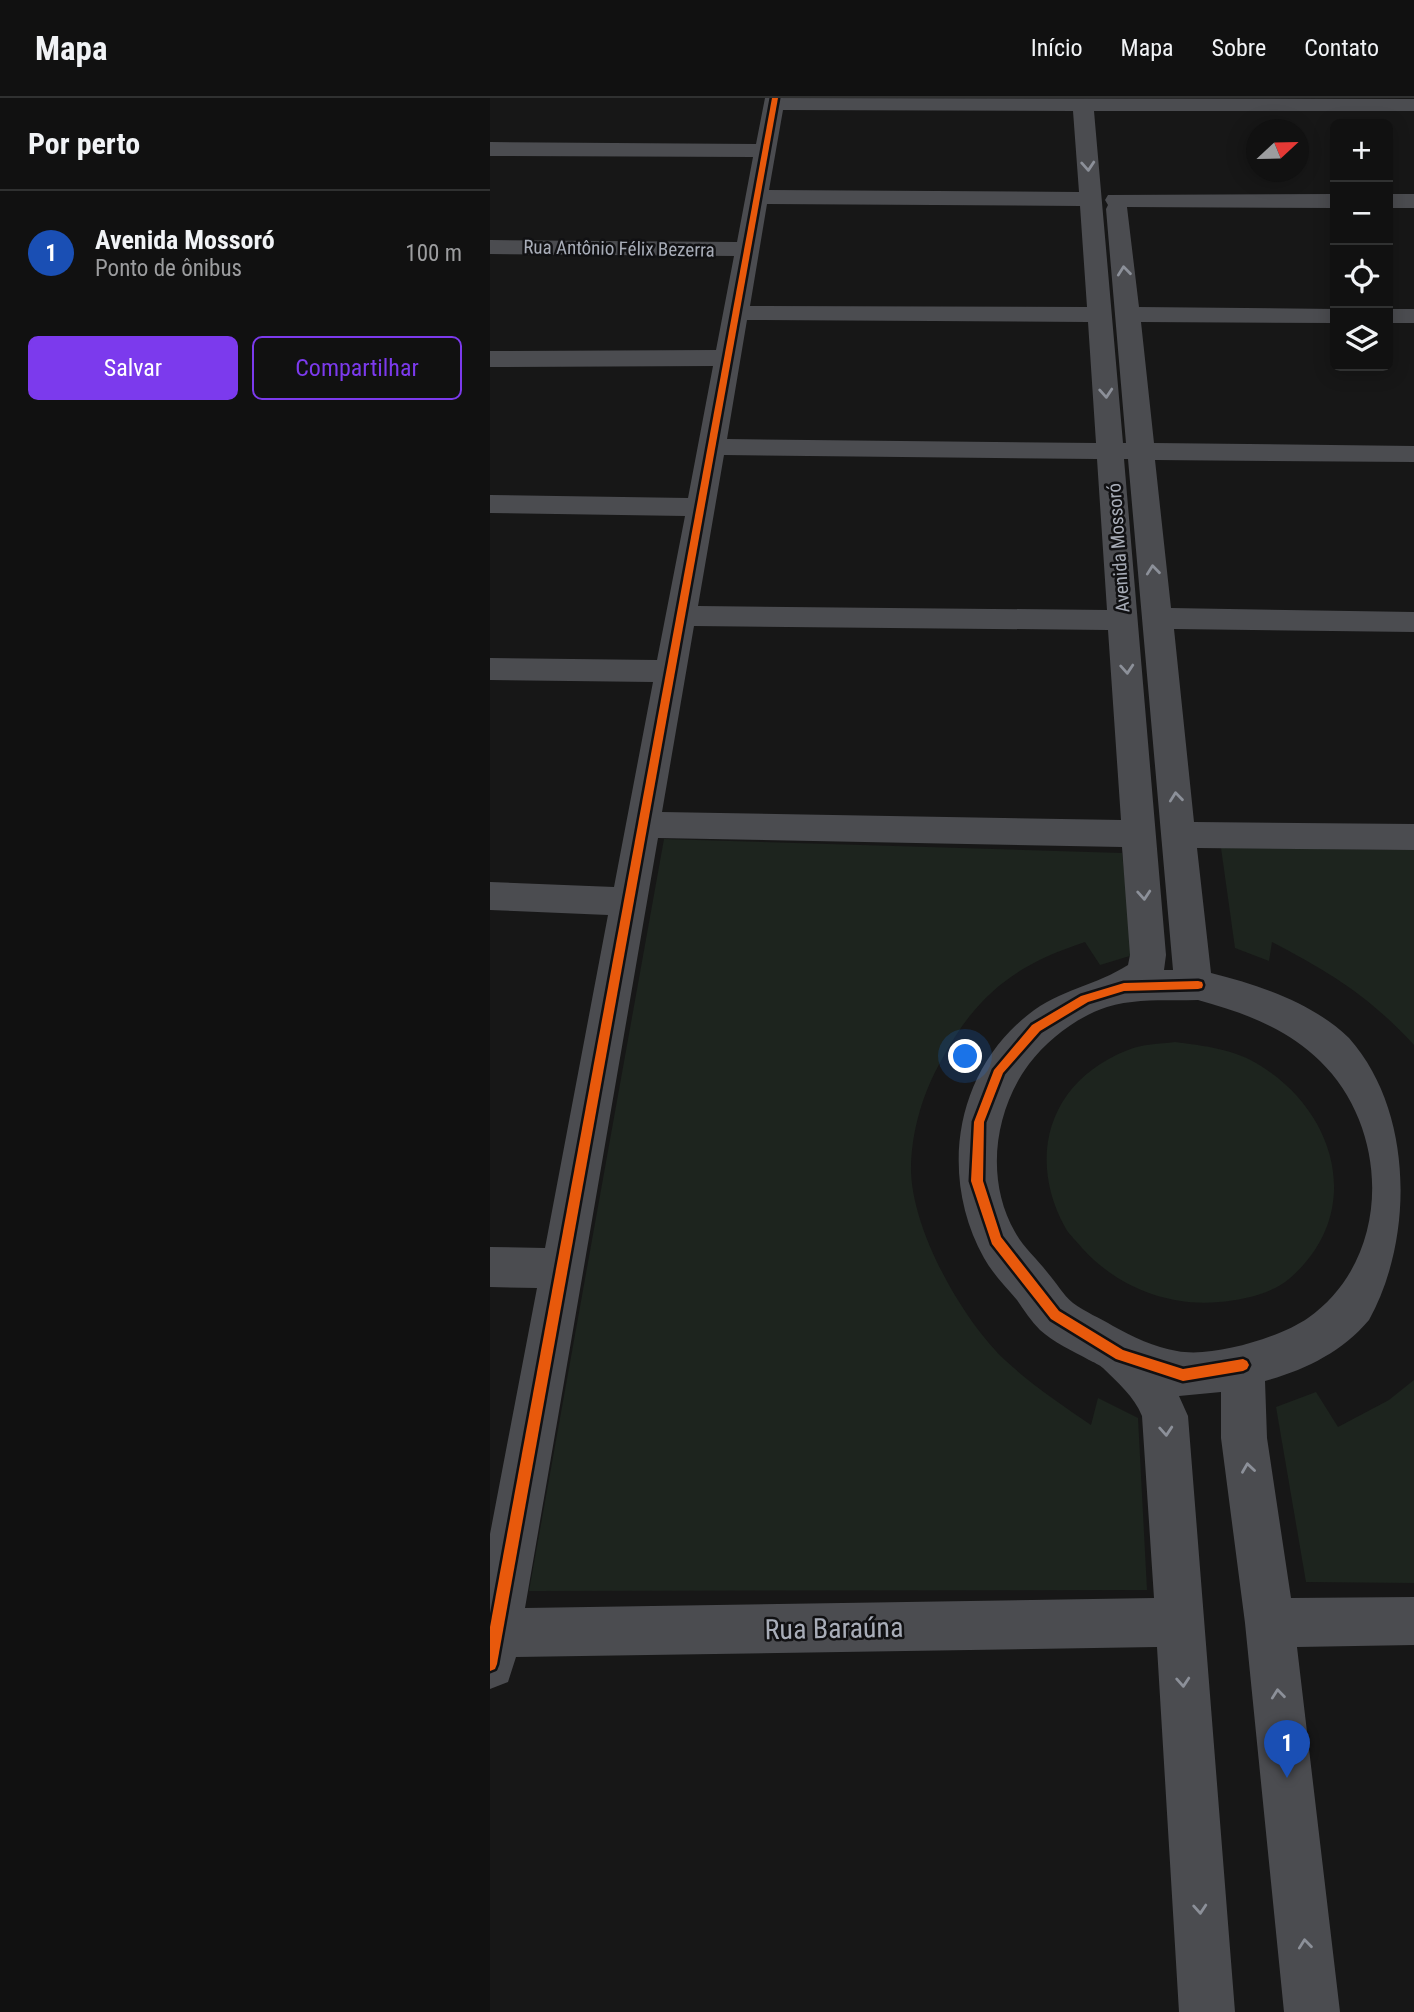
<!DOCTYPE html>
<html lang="pt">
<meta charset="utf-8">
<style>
body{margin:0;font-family:"Roboto Condensed",sans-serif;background:#1a1a1a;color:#f1f3f6}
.controls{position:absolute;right:21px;top:21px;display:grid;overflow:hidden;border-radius:10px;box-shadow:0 4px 18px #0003}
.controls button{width:63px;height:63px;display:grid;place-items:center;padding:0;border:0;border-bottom:2px solid #303131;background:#111;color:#f1f3f6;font:35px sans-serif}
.compass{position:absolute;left:756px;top:21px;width:63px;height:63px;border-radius:50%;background:#111;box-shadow:0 4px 18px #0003;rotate:68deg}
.you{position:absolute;left:476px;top:959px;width:24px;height:24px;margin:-18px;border:5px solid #fff;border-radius:50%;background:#1a73e8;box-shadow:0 0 0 10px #1a73e833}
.badge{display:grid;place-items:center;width:46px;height:46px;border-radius:50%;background:#7c3aed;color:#fff;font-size:23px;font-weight:700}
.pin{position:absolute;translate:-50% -58px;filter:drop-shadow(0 2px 4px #0008)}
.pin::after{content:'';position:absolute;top:37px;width:24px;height:21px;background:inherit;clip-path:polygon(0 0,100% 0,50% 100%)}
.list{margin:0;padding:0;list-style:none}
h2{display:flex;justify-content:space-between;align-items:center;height:91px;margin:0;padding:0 28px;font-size:30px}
h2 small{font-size:23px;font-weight:400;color:#9c9d9f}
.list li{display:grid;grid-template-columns:46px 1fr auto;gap:21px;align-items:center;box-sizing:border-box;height:126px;padding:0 28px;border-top:2px solid #303131}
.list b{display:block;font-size:26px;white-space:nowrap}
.list p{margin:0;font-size:23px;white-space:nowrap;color:#9c9d9f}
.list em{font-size:23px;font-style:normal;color:#9c9d9f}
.actions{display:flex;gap:14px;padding:21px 28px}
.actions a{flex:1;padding:16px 0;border:2px solid #7c3aed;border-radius:10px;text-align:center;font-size:24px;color:#7c3aed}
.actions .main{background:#7c3aed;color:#fff}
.icon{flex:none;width:38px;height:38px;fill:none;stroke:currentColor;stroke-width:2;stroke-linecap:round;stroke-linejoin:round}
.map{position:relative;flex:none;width:924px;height:1914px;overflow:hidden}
header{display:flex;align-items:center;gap:42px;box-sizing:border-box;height:98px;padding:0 35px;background:#111;border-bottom:2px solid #303131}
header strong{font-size:33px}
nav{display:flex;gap:38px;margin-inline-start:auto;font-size:24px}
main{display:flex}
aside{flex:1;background:#111}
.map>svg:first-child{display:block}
</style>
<header>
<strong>Mapa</strong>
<nav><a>Início</a><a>Mapa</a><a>Sobre</a><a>Contato</a></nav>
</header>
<main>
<aside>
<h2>Por perto<small></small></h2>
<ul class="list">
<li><span class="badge" style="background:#1a4fb4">1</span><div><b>Avenida Mossoró</b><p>Ponto de ônibus</p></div><em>100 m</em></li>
</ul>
<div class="actions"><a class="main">Salvar</a><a>Compartilhar</a></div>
</aside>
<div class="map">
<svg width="924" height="1914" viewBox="0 0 924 1914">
<rect width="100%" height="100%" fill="#171717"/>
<!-- green -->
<g fill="#1d241e">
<path d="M 174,741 L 632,755 L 643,857 L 610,867 L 595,844 C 525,867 487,896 452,961 C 433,994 421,1034 421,1072 C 422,1133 473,1223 516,1263 C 542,1287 572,1307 601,1327 L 608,1300 L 648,1320 L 657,1492 L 39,1493 Z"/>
<path d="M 731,750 L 924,752 L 924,947 C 879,898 841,875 782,844 L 779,863 L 745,850 Z"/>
<path d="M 685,944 C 715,948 745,951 771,968 C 849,1017 874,1117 799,1181 C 781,1196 752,1202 729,1204 C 678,1209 626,1188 592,1150 C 587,1143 579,1137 575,1129 C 536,1058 560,982 638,952 C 652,946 670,946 685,944 Z"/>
<polygon points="924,1282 924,1485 816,1484 786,1309 826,1294 848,1329 899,1302"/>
</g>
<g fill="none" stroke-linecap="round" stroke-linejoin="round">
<!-- minor -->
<g fill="#4b4c50" fill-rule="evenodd">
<path d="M 275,0 L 924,1 L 924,13 L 604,13 L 633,345 L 636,345 L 616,111 L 618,107 L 615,102 L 618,97 L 845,96 L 845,110 L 637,109 L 649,209 L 845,211 L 845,225 L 651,224 L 664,345 L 924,348 L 924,364 L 665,362 L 681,510 L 924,514 L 924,534 L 684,531 L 704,724 L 924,726 L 924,752 L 707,750 L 721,875 C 769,887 823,905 859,940 C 924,1013 924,1141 879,1222 C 852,1254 815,1272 775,1283 L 777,1340 L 801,1500 L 924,1499 L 924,1547 L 807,1549 L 850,1914 L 794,1914 L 755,1525 L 731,1340 L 731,1294 L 689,1298 L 698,1318 L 745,1914 L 689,1914 L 667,1549 L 26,1559 L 18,1584 L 0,1591 L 0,1436 L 47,1190 L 0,1189 L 0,1149 L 55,1150 L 118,817 L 0,812 L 0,784 L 124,789 L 163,584 L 0,582 L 0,560 L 167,562 L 195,418 L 0,415 L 0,397 L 198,400 L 223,268 L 0,269 L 0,253 L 226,252 L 244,158 L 0,156 L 0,142 L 247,144 L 263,59 L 0,58 L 0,44 L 266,46 ZM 293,12 L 583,13 L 589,94 L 279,92 ZM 277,106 L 590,108 L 597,209 L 260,208 ZM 257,222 L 598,224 L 606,345 L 237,341 ZM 234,357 L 607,361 L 617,512 L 208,508 ZM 634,361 L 638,361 L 683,872 L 674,872 L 676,857 ZM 204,528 L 618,532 L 631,722 L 172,714 ZM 168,740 L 632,749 L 640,857 L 638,867 C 607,887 569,892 539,916 C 464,975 449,1079 494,1160 C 503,1176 516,1189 527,1202 C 534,1212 541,1223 550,1232 C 563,1244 583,1253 599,1262 C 603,1264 610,1267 613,1270 C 628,1285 644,1298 652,1318 L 664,1500 L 35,1510 ZM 708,902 C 752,914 797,930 830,963 C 901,1032 902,1161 818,1220 C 789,1240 722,1260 687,1253 C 664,1249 643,1239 623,1228 C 610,1220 595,1214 583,1205 C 573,1197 566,1184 557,1174 C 547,1161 533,1149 525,1134 C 495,1082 504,1013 539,966 C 558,941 587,919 617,909 C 646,900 678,903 708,902 Z"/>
<rect x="898" y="96" width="26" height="14"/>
<rect x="898" y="211" width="26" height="14"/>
</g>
<defs>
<g id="cycleway">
<polygon points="282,0 288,0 7,1566 5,1571 0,1573 0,1529"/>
<polygon points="708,883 712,884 713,887 712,890 708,891 634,893 598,904 550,933 513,975 494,1024 493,1083 511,1139 569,1213 633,1252 693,1271 753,1261 757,1263 759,1267 757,1271 753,1273 693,1283 626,1261 561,1221 502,1146 481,1083 484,1024 504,972 542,927 591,898 634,885"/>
</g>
</defs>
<!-- cycleway casing -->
<use href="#cycleway" stroke="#111113" stroke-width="5"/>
<!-- cycleway -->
<use href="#cycleway" fill="#e8590c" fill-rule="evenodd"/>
</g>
<!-- one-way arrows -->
<defs><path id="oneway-chevron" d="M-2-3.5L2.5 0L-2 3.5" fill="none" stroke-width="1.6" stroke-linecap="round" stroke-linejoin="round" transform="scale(1.75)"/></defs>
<g stroke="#8c9099">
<use href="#oneway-chevron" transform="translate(598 68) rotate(86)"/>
<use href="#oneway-chevron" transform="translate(634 173) rotate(-96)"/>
<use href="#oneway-chevron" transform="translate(616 295) rotate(86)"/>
<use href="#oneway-chevron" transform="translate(663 472) rotate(-96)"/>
<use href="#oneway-chevron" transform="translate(637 571) rotate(86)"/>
<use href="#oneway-chevron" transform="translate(686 699) rotate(-96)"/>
<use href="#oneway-chevron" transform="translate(654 797) rotate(86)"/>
<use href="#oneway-chevron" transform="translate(676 1333) rotate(86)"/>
<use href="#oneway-chevron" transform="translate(758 1370) rotate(-98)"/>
<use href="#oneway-chevron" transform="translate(693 1584) rotate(86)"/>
<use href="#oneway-chevron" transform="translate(788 1596) rotate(-96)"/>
<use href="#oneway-chevron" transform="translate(710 1811) rotate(86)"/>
<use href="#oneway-chevron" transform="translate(815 1846) rotate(-96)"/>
</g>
<g text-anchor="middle" stroke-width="5" stroke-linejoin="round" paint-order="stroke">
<!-- far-street labels -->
<g font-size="19" fill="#a8adb8" stroke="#111113">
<text transform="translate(129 150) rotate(1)" y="7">Rua Antônio Félix Bezerra</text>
<text transform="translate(628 450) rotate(-94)" y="7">Avenida Mossoró</text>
</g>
<!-- near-street labels -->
<g font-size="28" fill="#a8adb8" stroke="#111113">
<text transform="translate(344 1530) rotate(-1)" y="10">Rua Baraúna</text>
</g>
</g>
</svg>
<div class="controls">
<button>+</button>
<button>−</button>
<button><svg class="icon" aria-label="locate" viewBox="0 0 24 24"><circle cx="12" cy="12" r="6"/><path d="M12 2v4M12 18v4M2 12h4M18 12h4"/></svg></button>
<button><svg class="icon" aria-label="layers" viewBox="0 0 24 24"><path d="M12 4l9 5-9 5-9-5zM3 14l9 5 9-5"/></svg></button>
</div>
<svg class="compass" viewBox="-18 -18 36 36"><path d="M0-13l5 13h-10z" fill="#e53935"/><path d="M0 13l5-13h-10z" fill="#9c9d9f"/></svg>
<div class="you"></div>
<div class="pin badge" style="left:797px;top:1680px;background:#1a4fb4">1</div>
</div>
</main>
